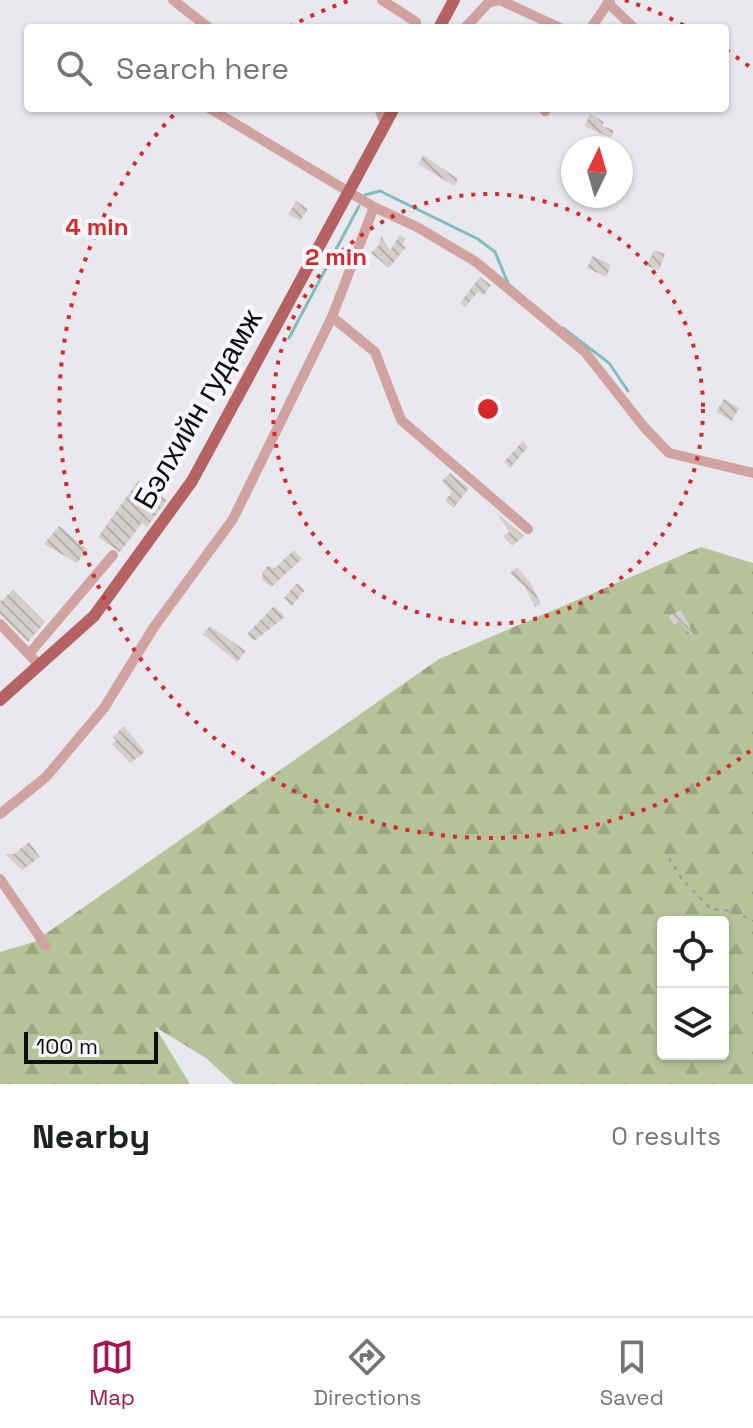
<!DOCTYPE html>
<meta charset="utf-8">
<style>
body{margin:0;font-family:"Space Grotesk",sans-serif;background:#f2f2f2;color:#202124}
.controls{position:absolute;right:24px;bottom:24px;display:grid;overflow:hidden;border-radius:8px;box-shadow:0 2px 6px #0004}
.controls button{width:72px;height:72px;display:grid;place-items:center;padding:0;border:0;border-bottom:2px solid #e0e0e0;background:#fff;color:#202124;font:40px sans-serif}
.compass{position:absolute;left:561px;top:136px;width:72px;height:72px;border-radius:50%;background:#fff;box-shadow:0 2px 6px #0004;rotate:5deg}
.scale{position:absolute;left:24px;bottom:20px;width:134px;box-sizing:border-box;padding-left:8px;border:4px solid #0e0e10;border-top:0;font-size:22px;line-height:28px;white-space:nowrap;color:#0e0e10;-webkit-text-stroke:6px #f7f6fc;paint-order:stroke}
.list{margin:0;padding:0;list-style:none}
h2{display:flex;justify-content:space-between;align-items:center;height:104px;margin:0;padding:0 32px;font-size:34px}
h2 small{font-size:26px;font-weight:400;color:#757577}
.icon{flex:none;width:44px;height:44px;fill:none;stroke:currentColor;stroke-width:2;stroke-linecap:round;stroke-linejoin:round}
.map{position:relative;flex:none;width:753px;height:1084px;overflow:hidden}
.search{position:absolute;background:#fff;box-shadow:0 2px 6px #0004;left:24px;right:24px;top:24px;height:88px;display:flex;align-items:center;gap:20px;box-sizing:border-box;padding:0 28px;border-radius:8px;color:#757577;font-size:30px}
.sheet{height:232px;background:#fff}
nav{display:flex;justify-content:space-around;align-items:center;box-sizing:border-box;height:112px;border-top:2px solid #e0e0e0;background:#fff;font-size:22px;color:#757577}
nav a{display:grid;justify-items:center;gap:4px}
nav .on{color:#a71654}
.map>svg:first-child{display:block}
</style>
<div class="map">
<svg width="753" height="1084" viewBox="0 0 753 1084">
<defs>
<pattern id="forest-firs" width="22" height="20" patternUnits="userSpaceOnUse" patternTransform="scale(2)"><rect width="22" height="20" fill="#b6c398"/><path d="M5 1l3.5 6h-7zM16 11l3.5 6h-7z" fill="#9ba682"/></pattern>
<pattern id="building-back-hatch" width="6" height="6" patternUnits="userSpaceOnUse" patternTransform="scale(2)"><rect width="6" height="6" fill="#d3cfca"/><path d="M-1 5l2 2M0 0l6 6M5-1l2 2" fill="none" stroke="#b4b1ac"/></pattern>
</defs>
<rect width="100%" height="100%" fill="#e9e8ef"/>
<!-- forest -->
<path fill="url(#forest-firs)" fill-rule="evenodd" d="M 701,547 L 753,563 L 753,1084 L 234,1084 L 206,1058 L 155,1027 L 190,1084 L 0,1084 L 0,952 L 34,942 L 439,659 ZM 663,922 L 723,922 L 723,1054 L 663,1054 Z"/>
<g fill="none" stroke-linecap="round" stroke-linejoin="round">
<!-- stream -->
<g stroke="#81bdbe" stroke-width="3">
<polyline points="365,195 380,191 478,239 495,252 508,283"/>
<polyline points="563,328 609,363 628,391"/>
<polyline points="289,338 359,206"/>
</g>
</g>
<!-- building -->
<g fill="url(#building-back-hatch)">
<polygon points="590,114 604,122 602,126 614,130 611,138 584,126"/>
<polygon points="423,155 458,179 454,186 418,164"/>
<polygon points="296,201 308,209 300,221 288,214"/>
<polygon points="400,235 406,239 402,245 406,247 389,268 371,253 379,245 381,236 390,250"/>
<polygon points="654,250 665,254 659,270 647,266"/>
<polygon points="593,256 611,265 606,277 587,268"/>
<polygon points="480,277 491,285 484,295 478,292 465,307 460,303"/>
<polygon points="724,399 739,408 732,421 716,412"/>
<polygon points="523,441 528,447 510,468 504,462"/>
<polygon points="450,473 469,488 454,508 445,501 452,492 442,481"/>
<polygon points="138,481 167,500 147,527 142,523 120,552 98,537"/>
<polygon points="497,513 524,536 512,546 503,536 509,532"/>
<polygon points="59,526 87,549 77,563 44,544"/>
<polygon points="294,550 302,559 271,587 262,579 263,571 268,566 275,568"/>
<polygon points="517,567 530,582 541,604 535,607 525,587 510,573"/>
<polygon points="297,583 305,590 292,606 284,598"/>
<polygon points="13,590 45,622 28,642 0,614 0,602"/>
<polygon points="274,606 285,617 254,641 247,634"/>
<polygon points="681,610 693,633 691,635 679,621 674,626 669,616"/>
<polygon points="210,626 246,651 237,662 203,634"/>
<polygon points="124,726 145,752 130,763 112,744 116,740 113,737"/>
<polygon points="29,842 40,857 22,870 5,854 14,854"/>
</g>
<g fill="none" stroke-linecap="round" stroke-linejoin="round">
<!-- path -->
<polyline stroke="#98989d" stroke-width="2" stroke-dasharray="4 6" stroke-linecap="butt" points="669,858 681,878 711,909 734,911 753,921"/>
<!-- minor -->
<g stroke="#d0a2a0" stroke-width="10">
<polyline points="173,0 209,28"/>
<polyline points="382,0 416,22 413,28"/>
<polyline points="608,3 634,28"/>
<polyline points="465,28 489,2 500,0 560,28"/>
<polyline points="591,28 610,0"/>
<polyline points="209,108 374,207 417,227 476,262 585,352 644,427 669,453 753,473"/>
<polyline points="379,108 385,124"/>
<polyline points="545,111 547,108"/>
<polyline points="332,317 375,352 401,420 528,529"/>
<polyline points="0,624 40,666"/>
<polyline points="29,654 113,555"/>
<polyline points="0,814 46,777 104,708 154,627 233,519 332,317 374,207"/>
<polyline points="0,879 46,946"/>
</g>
<!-- major -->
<g stroke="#b46362" stroke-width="12">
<polyline points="439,28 454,0"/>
<polyline points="0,700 94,616 192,481 394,108"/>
</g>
</g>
<!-- distance rings -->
<g fill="none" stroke="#d62828" stroke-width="4" stroke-dasharray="4 8">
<circle cx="488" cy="409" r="215"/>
<path d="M750 751A431 431 0 0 1 178 110M289 27A431 431 0 0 1 351 0M625 0A431 431 0 0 1 687 27M726 50A431 431 0 0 1 750 67"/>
</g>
<g text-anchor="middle" stroke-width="8" stroke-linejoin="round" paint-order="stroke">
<!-- street labels -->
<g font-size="30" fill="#0e0e10" stroke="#f7f6fc">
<text transform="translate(198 409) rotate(-60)" y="10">Бэлхийн гудамж</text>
</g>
</g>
<circle cx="488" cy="409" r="12" fill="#d62828" stroke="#f7f6fc" stroke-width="4"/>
<g font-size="24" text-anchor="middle" font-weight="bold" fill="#d62828" stroke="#f7f6fc" stroke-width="8" stroke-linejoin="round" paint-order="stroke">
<text x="97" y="235">4 min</text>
<text x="336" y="265">2 min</text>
</g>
</svg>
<div class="controls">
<button><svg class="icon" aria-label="locate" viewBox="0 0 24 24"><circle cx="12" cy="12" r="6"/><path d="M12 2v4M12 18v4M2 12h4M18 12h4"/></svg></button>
<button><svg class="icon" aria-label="layers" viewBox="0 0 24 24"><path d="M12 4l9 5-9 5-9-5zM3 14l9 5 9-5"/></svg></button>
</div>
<svg class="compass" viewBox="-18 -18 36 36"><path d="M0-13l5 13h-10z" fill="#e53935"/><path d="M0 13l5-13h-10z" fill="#757577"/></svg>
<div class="scale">100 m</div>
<div class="search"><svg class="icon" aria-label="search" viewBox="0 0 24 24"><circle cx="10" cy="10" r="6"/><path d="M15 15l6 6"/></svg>Search here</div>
</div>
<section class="sheet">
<h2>Nearby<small>0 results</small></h2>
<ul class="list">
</ul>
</section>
<nav>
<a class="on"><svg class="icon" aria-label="map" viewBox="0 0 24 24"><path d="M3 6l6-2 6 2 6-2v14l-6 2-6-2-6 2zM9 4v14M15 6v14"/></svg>Map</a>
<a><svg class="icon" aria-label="directions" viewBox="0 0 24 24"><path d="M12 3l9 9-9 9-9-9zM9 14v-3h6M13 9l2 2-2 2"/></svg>Directions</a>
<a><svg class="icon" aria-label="saved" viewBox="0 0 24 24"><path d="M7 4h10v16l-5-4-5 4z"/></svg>Saved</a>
</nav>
